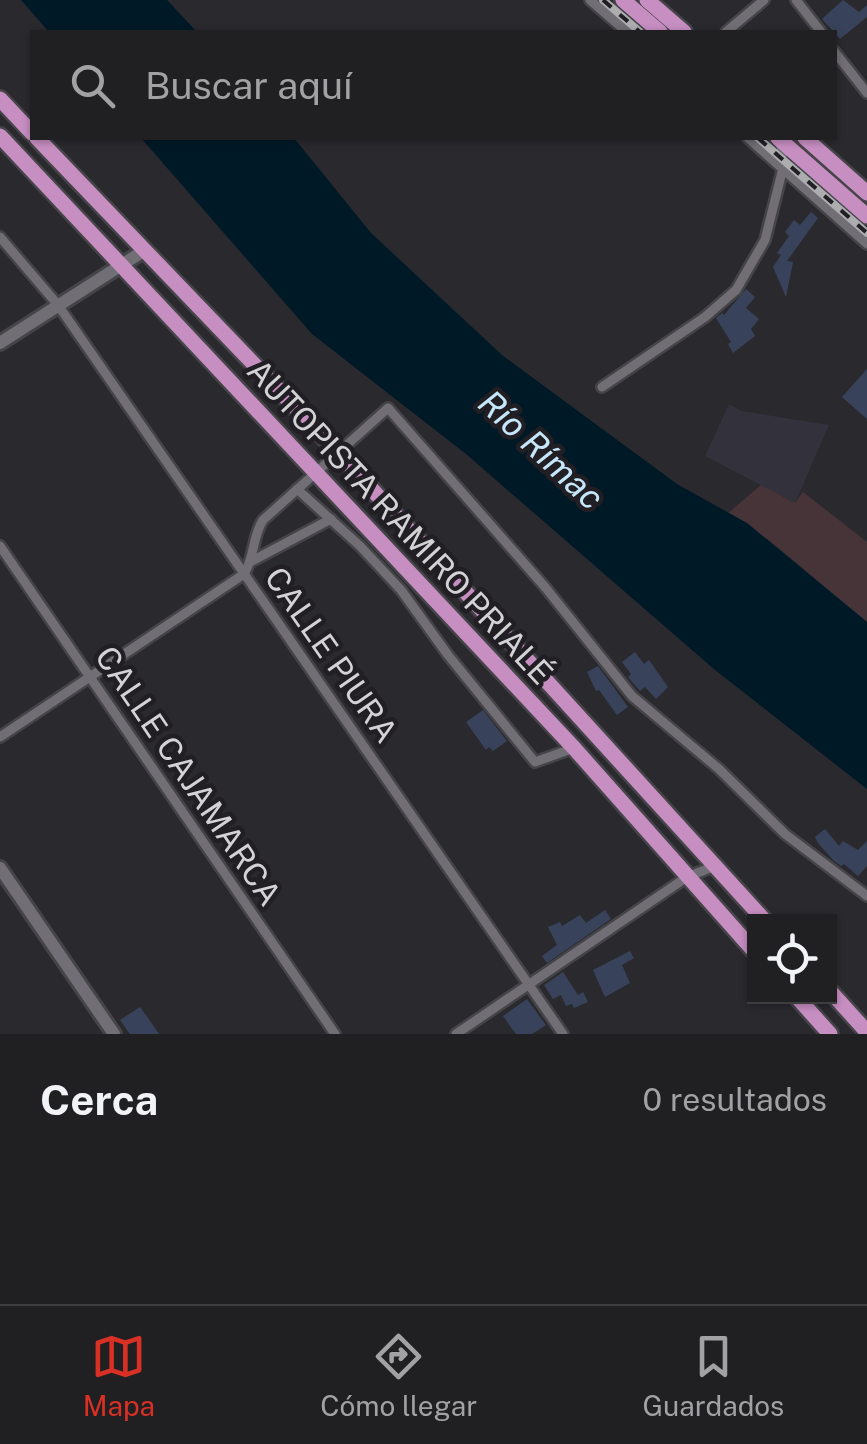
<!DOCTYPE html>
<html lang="es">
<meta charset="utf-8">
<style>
body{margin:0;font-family:"Public Sans",sans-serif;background:#2d2c2f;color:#f1f3f6}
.controls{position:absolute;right:30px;bottom:30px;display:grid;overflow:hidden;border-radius:0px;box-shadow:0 2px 8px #0004}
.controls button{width:90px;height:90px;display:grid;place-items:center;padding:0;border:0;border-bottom:2px solid #3d3d40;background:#201f22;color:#f1f3f6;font:50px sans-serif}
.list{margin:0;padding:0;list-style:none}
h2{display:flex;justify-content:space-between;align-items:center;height:130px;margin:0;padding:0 40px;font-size:42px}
h2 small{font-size:32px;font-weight:400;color:#a2a2a5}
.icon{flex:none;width:55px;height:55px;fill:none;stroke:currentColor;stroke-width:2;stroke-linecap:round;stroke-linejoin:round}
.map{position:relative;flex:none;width:867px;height:1034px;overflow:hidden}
.search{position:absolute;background:#201f22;box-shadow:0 2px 8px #0004;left:30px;right:30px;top:30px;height:110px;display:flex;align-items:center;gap:25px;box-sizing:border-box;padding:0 35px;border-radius:0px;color:#a2a2a5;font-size:38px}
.sheet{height:270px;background:#201f22}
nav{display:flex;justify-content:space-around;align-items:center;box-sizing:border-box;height:140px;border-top:2px solid #3d3d40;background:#201f22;font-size:28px;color:#a2a2a5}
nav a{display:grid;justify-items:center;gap:5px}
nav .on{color:#d93025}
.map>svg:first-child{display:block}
</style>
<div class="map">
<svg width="867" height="1034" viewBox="0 0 867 1034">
<rect width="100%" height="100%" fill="#2a292e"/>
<!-- built -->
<polygon fill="#33313b" points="729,404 742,411 829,425 795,503 705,456"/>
<!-- green -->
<polygon fill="#473439" points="761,485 795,503 803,492 867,542 867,622 769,540 727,514"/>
<!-- water -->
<g fill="#001927">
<polygon points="21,0 167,0 197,32 49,32"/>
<polygon points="141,138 294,138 371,233 502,355 677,484 747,523 867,622 867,789 715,670 466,454 312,334"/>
</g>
<!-- building -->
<g fill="#38435b">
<polygon points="843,0 859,12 867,5 867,17 840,39 822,19"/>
<polygon points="811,212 818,218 787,261 793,262 786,297 773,267 781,255 777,253 789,236 785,232 794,220 800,225"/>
<polygon points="746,289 755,297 746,308 759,319 751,329 755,336 733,353 728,344 731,342 716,318 722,313 724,315"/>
<polygon points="867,369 867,419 842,397"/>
<polygon points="635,652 644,664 649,660 668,687 656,699 645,687 640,691 628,677 631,674 622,662"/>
<polygon points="598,666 628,707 617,715 599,690 596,691 587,672"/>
<polygon points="483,710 507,741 493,751 489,747 486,750 466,722"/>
<polygon points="825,829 839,846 843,841 858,850 867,841 867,866 858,876 844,864 841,866 833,860 818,843 815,837"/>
<polygon points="605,910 611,919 547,963 542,956 557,945 548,927 560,922 562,926 580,915 586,923"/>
<polygon points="630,951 634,958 622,965 630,983 605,997 593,970"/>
<polygon points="563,972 578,995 583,992 588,1002 574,1008 572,1004 566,1006 561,995 553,999 544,985"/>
<polygon points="527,999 546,1025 532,1034 516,1034 503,1016"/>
<polygon points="140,1007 148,1018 159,1034 130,1034 120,1020"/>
</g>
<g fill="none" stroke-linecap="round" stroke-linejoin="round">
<defs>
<g id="street">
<polyline points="590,0 627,32"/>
<polyline points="796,0 821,32"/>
<polyline points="726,32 764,0"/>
<polyline points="834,51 867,93"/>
<polyline points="748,138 867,244"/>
<polyline points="0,237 58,305 563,1034"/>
<polyline points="602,387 705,317 736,290 765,240 783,168 781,144"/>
<polyline points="297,489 360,546 401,590 448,655 535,762 574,748"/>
<polyline points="0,546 335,1034"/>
<polyline points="252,561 331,519"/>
<path d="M 0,737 L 244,574 C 255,557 252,537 263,520 L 388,408 L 545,587 L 632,696 L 719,769 L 785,834 L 867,896"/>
<polyline points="456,1034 687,877 715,866"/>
</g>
<g id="secondary">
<polyline points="0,343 145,250"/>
<polyline points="0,868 114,1034"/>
</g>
<g id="highway">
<polyline points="623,0 660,32"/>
<polyline points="647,0 684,32"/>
<polyline points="0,99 32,133"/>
<polyline points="0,136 574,748 754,951"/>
<polyline points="37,138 338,452 766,922"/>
<polyline points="778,138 867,216"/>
<polyline points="805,138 867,193"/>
<polyline points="830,991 867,1032"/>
<polyline points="796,996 830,1034"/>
</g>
</defs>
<!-- street casing -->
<use href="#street" stroke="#454448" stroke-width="14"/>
<!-- secondary casing -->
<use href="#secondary" stroke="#454448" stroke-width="18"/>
<!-- highway casing -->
<use href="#highway" stroke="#454448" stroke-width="20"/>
<!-- street -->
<use href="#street" stroke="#716f75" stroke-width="9"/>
<!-- secondary -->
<use href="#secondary" stroke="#716f75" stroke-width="12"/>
<!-- highway -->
<use href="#highway" stroke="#c78ec2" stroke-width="15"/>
<defs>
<g id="rail">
<polyline points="603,0 640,32"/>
<polyline points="758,138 867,233"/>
</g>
</defs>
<!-- rail casing -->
<use href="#rail" stroke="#adacaf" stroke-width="8"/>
<!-- rail -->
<use href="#rail" stroke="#211f24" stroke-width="4" stroke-dasharray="11" stroke-linecap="butt"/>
</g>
<g text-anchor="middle" stroke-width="9" stroke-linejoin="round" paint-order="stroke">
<!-- street labels -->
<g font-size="32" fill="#d3d2d5" stroke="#211f24">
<text transform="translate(400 522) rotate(47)" y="11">AUTOPISTA RAMIRO PRIALÉ</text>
<text transform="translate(331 655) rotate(55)" y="11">CALLE PIURA</text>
<text transform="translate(188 776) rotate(56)" y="11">CALLE CAJAMARCA</text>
</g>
<!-- water labels -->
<g font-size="35" font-style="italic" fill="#c6e7fb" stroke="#211f24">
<text transform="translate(541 450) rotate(43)" y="12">Río Rímac</text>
</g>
</g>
</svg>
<div class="controls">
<button><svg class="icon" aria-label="locate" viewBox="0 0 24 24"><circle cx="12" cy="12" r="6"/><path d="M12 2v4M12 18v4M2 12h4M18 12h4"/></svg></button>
</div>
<div class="search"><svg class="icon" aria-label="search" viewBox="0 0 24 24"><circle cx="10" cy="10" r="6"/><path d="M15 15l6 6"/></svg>Buscar aquí</div>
</div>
<section class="sheet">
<h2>Cerca<small>0 resultados</small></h2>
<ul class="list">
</ul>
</section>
<nav>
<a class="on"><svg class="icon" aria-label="map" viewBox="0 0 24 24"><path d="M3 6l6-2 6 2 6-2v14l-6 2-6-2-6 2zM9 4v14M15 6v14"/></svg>Mapa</a>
<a><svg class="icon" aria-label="directions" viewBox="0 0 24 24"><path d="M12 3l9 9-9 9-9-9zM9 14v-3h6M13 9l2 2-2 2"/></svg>Cómo llegar</a>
<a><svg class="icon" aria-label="saved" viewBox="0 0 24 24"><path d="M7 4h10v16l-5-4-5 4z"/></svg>Guardados</a>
</nav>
